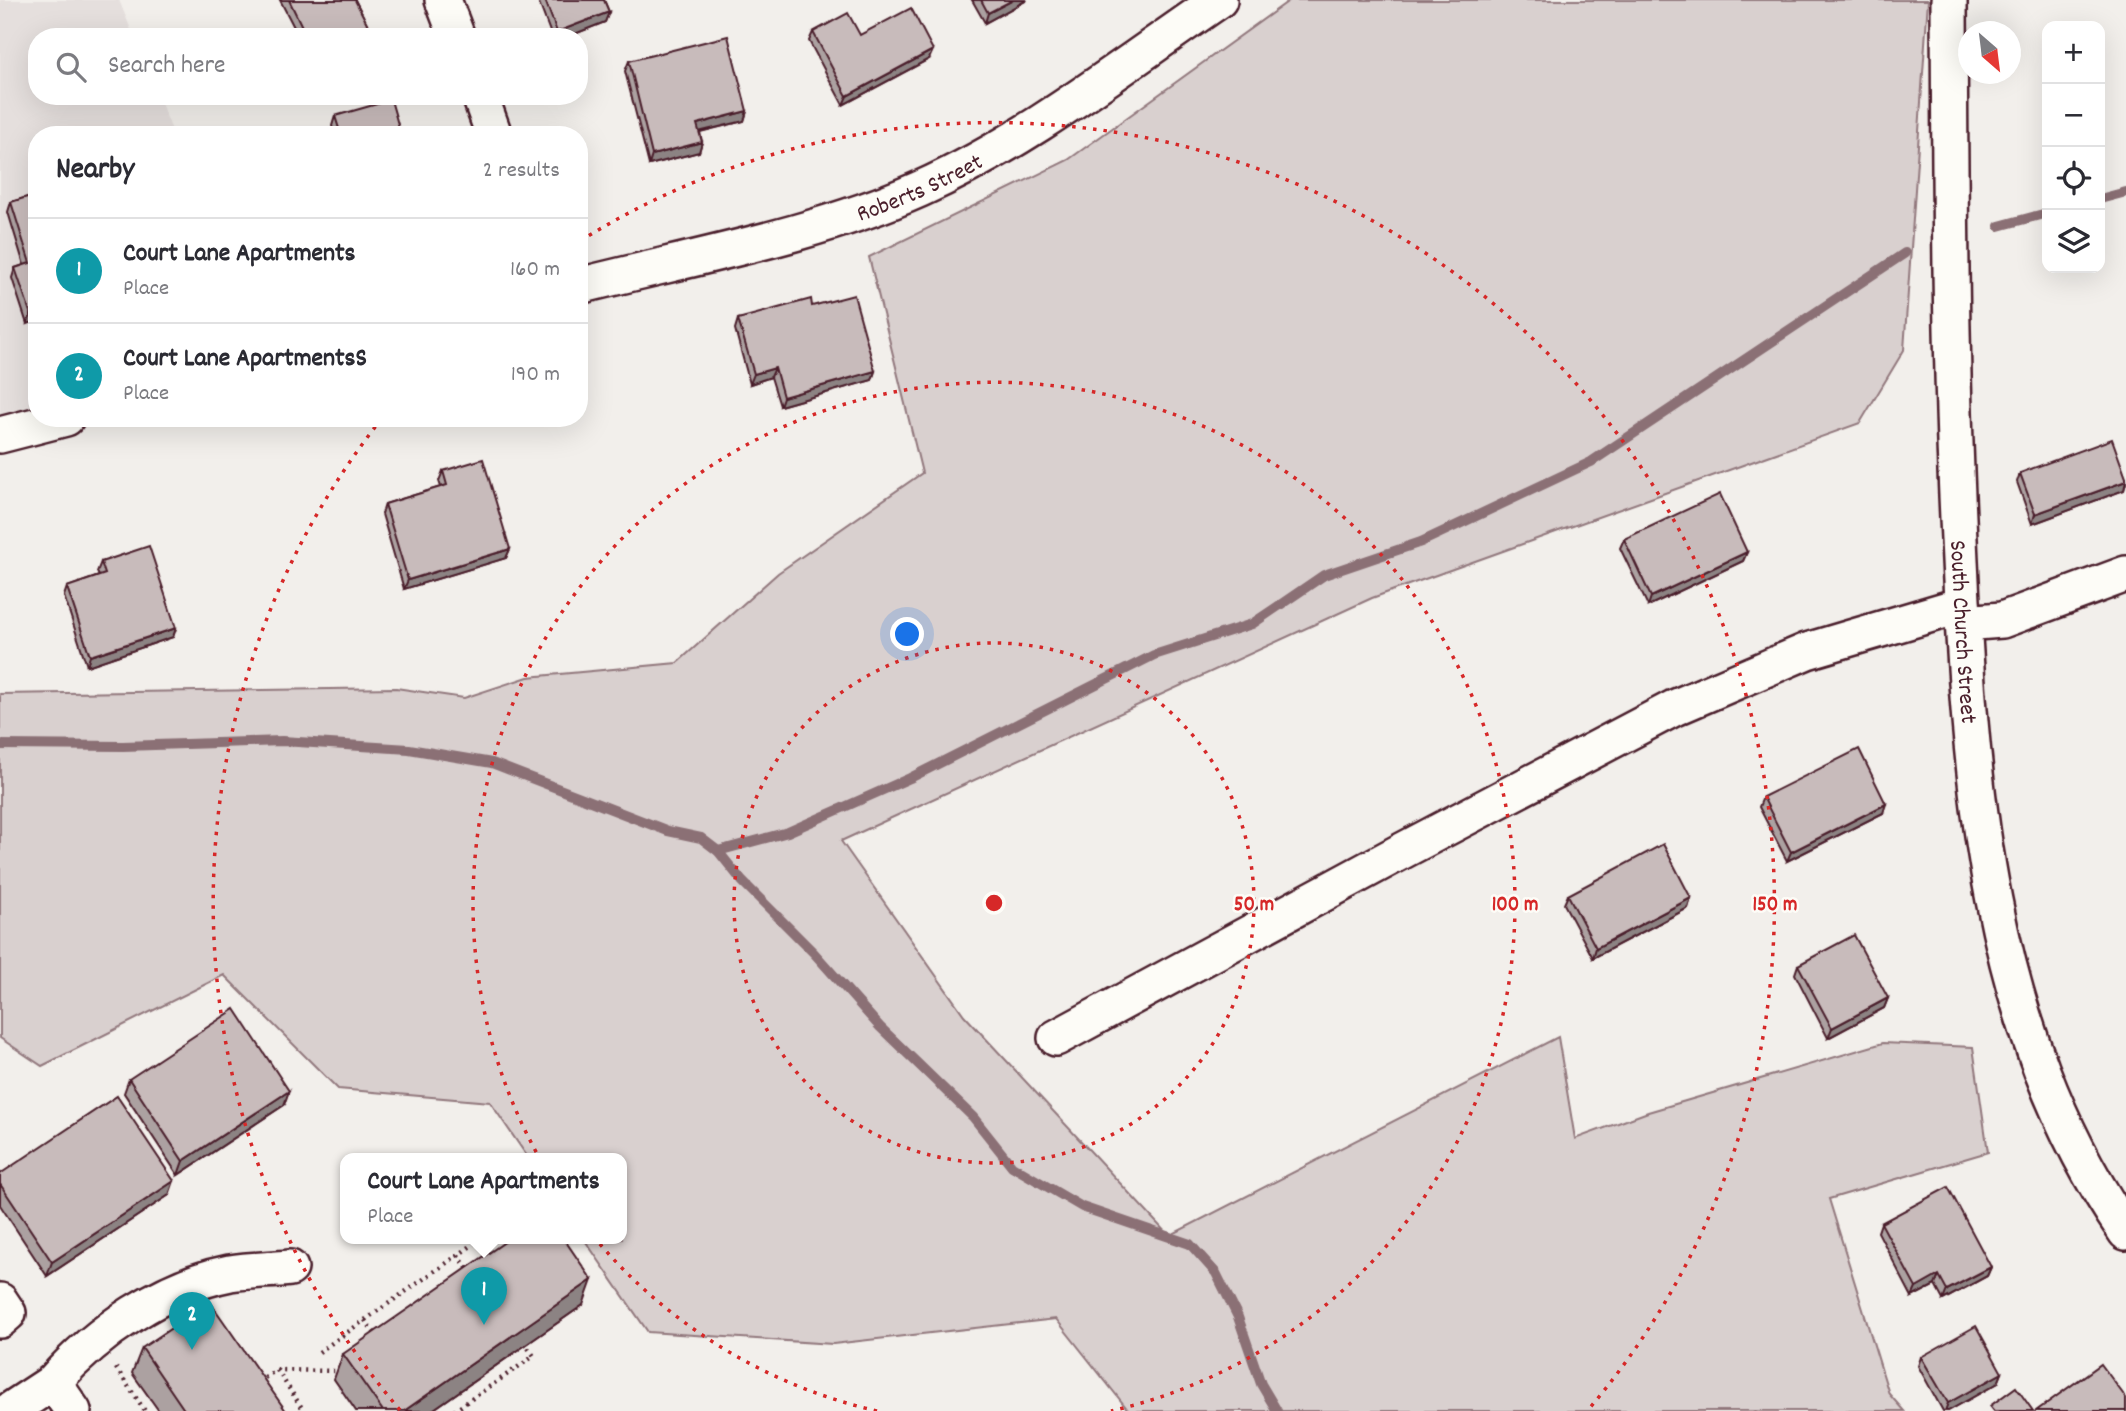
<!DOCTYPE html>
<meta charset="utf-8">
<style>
body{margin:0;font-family:Dekko,sans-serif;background:#f2f2f3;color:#2b2b33}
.controls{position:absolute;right:21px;top:21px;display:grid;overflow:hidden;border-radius:14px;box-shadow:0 7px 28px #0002}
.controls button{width:63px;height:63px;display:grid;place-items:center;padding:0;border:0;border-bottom:2px solid #e1e1e2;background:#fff;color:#2b2b33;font:35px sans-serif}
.compass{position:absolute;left:1958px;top:21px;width:63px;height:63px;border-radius:50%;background:#fff;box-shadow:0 7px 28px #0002;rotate:152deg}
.you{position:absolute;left:908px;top:635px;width:24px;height:24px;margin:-18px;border:5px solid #fff;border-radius:50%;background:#1a73e8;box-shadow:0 0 0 10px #1a73e833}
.badge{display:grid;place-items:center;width:46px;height:46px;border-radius:50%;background:#111827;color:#fff;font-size:23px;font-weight:700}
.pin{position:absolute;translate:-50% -58px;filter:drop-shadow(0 2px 4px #0008)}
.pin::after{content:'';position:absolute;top:37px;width:24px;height:21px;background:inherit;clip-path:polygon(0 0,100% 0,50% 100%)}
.popup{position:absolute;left:340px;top:1153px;width:287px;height:91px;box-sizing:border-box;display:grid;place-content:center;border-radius:14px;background:#fff;filter:drop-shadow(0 2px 5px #0005);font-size:23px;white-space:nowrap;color:#7c7c81}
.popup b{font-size:26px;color:#2b2b33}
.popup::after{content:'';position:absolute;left:50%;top:100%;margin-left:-14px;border:14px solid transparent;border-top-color:#fff}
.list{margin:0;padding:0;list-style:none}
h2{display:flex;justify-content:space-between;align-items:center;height:91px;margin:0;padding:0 28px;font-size:30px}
h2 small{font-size:23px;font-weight:400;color:#7c7c81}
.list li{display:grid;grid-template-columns:46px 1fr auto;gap:21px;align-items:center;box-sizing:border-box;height:105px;padding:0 28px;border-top:2px solid #e1e1e2}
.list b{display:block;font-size:26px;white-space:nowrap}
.list p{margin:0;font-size:23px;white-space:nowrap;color:#7c7c81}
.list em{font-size:23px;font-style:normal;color:#7c7c81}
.icon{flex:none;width:38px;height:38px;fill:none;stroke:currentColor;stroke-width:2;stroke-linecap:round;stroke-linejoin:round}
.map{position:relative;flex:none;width:2126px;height:1411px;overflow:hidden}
.search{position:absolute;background:#fff;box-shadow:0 7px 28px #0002;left:28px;top:28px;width:560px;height:77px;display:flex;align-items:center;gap:18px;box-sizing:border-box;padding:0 24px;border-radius:28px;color:#7c7c81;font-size:26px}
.panel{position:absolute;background:#fff;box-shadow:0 7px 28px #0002;left:28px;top:126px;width:560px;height:301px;border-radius:28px}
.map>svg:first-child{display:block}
</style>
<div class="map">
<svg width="2126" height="1411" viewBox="0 0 2126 1411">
<rect width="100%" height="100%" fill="#f2efeb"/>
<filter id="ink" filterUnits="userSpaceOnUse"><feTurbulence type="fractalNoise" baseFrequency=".0143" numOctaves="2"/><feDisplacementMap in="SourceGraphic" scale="14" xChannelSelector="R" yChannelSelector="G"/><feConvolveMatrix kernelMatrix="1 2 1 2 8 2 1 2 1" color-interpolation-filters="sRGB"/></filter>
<g filter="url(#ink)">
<!-- built -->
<polygon fill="#e5dfdd" points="0,0 119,0 134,37 37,37 37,96 158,96 174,135 37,135 37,407 0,416"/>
<!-- green -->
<polygon fill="#d9d0cf" stroke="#92787d" stroke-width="2" points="1290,0 1928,0 1904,350 1860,423 1372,598 841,841 964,1015 1169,1236 1558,1037 1575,1139 1648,1112 1883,1043 1973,1047 1988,1152 1829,1199 1889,1394 1904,1411 1129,1411 1056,1319 833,1344 648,1332 584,1239 622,1239 622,1159 529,1159 490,1102 338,1089 224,975 42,1066 0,1038 0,694 396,688 464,698 528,677 677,663 778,573 922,473 869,257 1068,160"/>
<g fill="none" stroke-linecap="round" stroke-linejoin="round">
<!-- stream -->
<g stroke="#8b6f75" stroke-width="10">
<polyline points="2100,199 2126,192"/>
<polyline points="1999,226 2047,213"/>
<polyline points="0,745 123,746 282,741 409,749 492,763 668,831 701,838 718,851 742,881 814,953 880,1027 973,1117 1012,1166 1082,1207 1190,1244 1216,1273 1238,1317 1261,1384 1277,1411"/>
<polyline points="718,851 788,832 910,778 1154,655 1252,624 1324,575 1421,542 1591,462 1905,253"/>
</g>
<defs>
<g id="minor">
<polyline points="443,0 457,37"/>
<path id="s1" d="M 1949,0 C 1950,180 1950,359 1959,539 C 1970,781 1985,1026 2126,1232"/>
<polyline points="480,96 494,135"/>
<path id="s2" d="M 579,286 C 689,258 817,235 920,189 C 1027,141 1122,66 1219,0"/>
<polyline points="0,435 66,418"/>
<polyline points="1963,623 2002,620 2126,574"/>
<polyline points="1056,1038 1404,850 1674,708 1807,651 1962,605"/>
<polyline points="0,1301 8,1313 0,1320"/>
<path d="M 53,1382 C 97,1332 163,1286 230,1273 C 250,1270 271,1270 290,1268"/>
<polyline points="9,1411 53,1382 73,1411"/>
</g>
</defs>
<!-- minor casing -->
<use href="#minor" stroke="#4a1f2b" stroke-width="40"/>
<!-- path -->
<g stroke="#4a1f2b" stroke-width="4.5" stroke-dasharray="2 5" stroke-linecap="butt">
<polyline points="458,1255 470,1272"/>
<polyline points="365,1320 377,1336"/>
<polyline points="319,1352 481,1239"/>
<polyline points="116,1368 145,1411"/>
<polyline points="277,1370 304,1411"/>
<polyline points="259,1382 276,1370 335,1371 340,1368"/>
<polyline points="454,1411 534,1356 526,1345"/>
</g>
<!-- minor -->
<use href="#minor" stroke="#fdfcf7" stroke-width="35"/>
</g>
<!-- wall -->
<g fill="#aca1a1" stroke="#4a1f2b" stroke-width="2">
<polygon points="280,0 355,0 374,37 299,37"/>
<polygon points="538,0 604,0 609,12 605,22 567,37 552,37"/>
<polygon points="972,0 1027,0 985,23"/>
<polygon points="813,32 860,35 929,59 843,105 809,41"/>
<polygon points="629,61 747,111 744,121 700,132 702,142 699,152 649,165 625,71"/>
<polygon points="335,116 401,135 335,135 332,126"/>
<polygon points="37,194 37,321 27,324 12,278 15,268 24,265 8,212 11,202"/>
<polygon points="812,306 875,371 872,380 780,406 771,377 750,384 735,329 738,319"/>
<polygon points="443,471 510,549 506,558 404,589 382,514 385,504 441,487 439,481"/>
<polygon points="2020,473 2126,478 2126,483 2124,490 2032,524 2017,482"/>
<polygon points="1624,539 1747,552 1743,561 1648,606 1620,548"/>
<polygon points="101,562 176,628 173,637 87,666 64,596 67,587 99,576 97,572"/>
<polygon points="1763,797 1883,813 1787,861 1759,807"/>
<polygon points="1568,895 1691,898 1688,908 1593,958 1564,904"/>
<polygon points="1798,965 1888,998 1884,1008 1828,1038 1795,974"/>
<polygon points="129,1079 284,1105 178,1175 124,1093"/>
<polygon points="0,1174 169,1195 47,1276 0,1205"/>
<polygon points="1881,1223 1991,1267 1987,1276 1943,1300 1935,1285 1912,1297 1878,1232"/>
<polygon points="583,1305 431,1411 356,1411 334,1379 343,1354"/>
<polygon points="142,1348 286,1411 159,1411 132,1373"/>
<polygon points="1921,1357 2002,1373 1998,1383 1948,1411 1943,1411 1918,1366"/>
</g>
<!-- shaded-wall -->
<g fill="#8c8383" stroke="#4a1f2b" stroke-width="2">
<polygon points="1013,0 1027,0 985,23 988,13"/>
<polygon points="609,12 605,22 567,37 556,37 557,32"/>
<polygon points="933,50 929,59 843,105 847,96"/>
<polygon points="747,111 744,121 694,133 697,124"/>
<polygon points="702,142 699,152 649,165 652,155"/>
<polygon points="37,313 37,321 27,324 31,315"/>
<polygon points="775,368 771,377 750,384 754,374"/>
<polygon points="875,371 872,380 780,406 783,397"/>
<polygon points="2126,481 2124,490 2032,524 2035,514"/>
<polygon points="510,549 506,558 404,589 408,580"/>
<polygon points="1747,552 1743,561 1648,606 1651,597"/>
<polygon points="176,628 173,637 87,666 90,656"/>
<polygon points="1886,804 1883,813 1787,861 1791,852"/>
<polygon points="1691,898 1688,908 1593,958 1596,948"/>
<polygon points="1888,998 1884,1008 1828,1038 1832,1028"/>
<polygon points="289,1091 284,1105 178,1175 183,1161"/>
<polygon points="174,1181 169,1195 47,1276 52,1262"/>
<polygon points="1991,1267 1987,1276 1943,1300 1947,1290"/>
<polygon points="1939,1275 1935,1285 1912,1297 1916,1288"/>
<polygon points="592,1280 583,1305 431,1411 404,1411"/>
<polygon points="2002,1373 1998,1383 1948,1411 1945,1411 1948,1403"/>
</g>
<!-- building -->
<g fill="#c8bbbb" stroke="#4a1f2b" stroke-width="2">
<polygon points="289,0 355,0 374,37 307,37"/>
<polygon points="545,0 604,0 609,12 557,32"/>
<polygon points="981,0 1013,0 988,13"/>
<polygon points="911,8 933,50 847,96 813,32 848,13 860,35"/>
<polygon points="728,36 747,111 697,124 702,142 652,155 629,61"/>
<polygon points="391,100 401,135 341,135 335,116"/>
<polygon points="37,194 37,313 31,315 15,268 30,263 11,202"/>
<polygon points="854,295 875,371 783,397 775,368 754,374 738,319 811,299 812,306"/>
<polygon points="2112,439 2126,478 2126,481 2035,514 2020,473"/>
<polygon points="483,459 510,549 408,580 385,504 447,485 443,471"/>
<polygon points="1720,494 1747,552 1651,597 1624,539"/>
<polygon points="149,546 176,628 90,656 67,587 105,574 101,562"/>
<polygon points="1859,749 1886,804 1791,852 1763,797"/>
<polygon points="1663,844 1691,898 1596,948 1568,895"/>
<polygon points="1854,935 1888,998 1832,1028 1798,965"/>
<polygon points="235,1009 289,1091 183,1161 129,1079"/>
<polygon points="117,1096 174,1181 52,1262 0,1184 0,1174"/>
<polygon points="1948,1187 1991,1267 1947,1290 1939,1275 1916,1288 1881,1223"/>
<polygon points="509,1239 564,1239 592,1280 404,1411 383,1411 343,1354"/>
<polygon points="210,1302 286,1411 185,1411 142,1348"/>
<polygon points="1976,1326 2002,1373 1948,1403 1921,1357"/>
<polygon points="2101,1364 2126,1398 2126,1411 2036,1411"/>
<polygon points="2016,1387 2033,1411 1994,1411 1990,1406"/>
</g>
</g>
<!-- distance rings -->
<g fill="none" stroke="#d62828" stroke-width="3.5" stroke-dasharray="3.5 7">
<circle cx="994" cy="903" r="260"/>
<path d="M877 1411A521 521 0 1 1 1111 1411"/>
<path d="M400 1410A781 781 0 0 1 379 422M580 241A781 781 0 0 1 1588 1410"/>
</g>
<g text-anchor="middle" stroke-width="5" stroke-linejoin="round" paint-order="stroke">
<!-- street labels -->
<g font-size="24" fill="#4a1f2b" stroke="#fdfcf7">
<text dy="8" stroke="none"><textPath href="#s2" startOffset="355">Roberts Street</textPath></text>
<text dy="8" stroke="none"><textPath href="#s1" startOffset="632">South Church Street</textPath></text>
</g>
</g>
<circle cx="994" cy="903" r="10" fill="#d62828" stroke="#fdfcf7" stroke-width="3.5"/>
<g font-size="21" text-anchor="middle" font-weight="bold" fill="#d62828" stroke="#fdfcf7" stroke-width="5" stroke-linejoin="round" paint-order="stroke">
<text x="1254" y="910">50 m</text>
<text x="1515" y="910">100 m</text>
<text x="1775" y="910">150 m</text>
</g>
</svg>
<div class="controls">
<button>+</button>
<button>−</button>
<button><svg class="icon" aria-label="locate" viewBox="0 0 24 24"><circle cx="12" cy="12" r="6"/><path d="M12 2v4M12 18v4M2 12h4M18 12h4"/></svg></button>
<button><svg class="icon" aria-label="layers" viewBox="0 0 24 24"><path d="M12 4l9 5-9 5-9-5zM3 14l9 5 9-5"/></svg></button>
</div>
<svg class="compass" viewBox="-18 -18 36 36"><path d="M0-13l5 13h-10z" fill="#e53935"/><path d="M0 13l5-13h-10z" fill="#7c7c81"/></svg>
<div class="you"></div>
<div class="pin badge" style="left:484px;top:1325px;background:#0f9aa8">1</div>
<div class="popup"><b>Court Lane Apartments</b>Place</div>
<div class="pin badge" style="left:192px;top:1350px;background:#0f9aa8">2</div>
<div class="search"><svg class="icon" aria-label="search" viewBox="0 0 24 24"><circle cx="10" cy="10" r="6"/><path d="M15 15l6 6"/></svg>Search here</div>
<section class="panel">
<h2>Nearby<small>2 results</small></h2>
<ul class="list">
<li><span class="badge" style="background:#0f9aa8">1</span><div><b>Court Lane Apartments</b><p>Place</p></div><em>160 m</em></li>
<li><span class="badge" style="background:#0f9aa8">2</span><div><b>Court Lane ApartmentsS</b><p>Place</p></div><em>190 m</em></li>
</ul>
</section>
</div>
